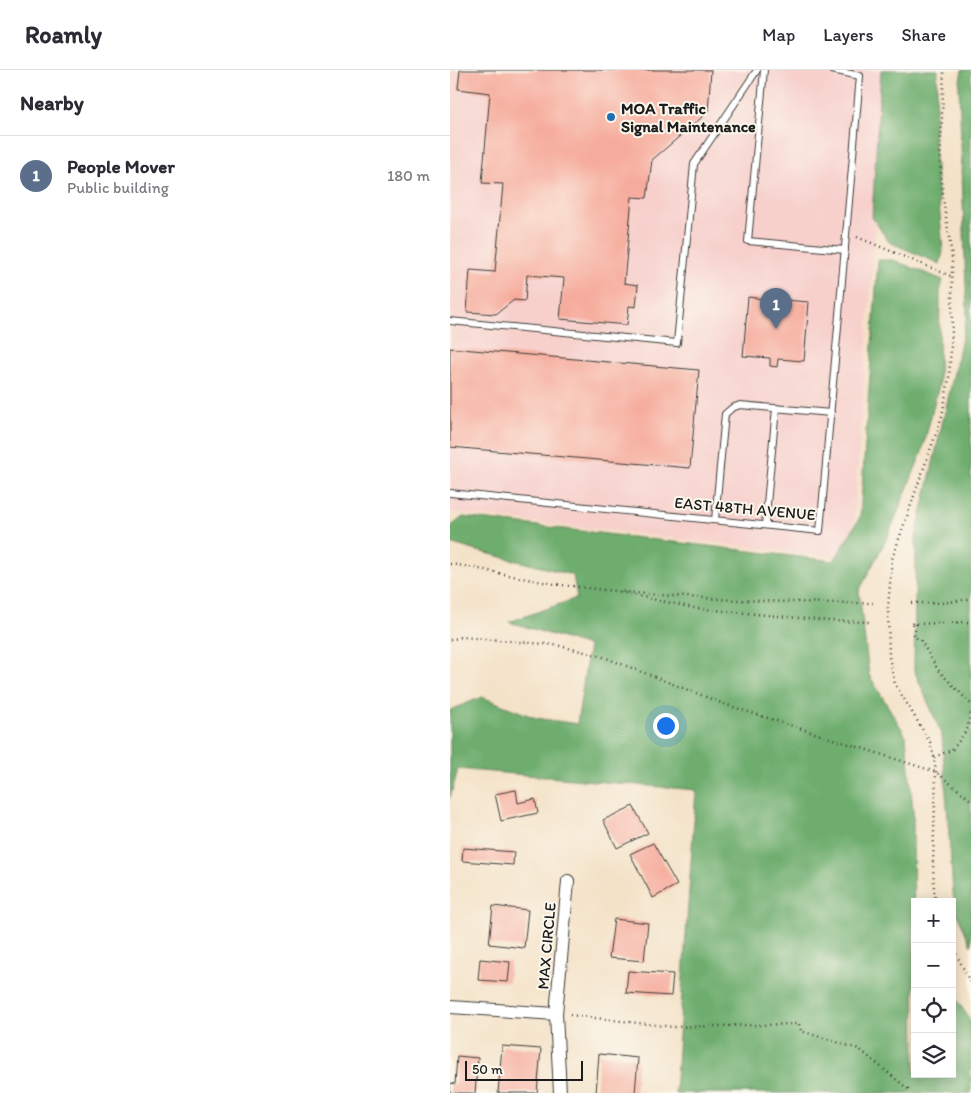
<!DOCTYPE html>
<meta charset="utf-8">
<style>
body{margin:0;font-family:Itim,sans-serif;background:#f7f7f7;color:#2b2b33}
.controls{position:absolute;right:15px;bottom:15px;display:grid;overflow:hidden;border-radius:0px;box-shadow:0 2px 12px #0003}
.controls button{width:45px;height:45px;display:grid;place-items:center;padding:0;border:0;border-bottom:1px solid #e1e1e2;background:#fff;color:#2b2b33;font:25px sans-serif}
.scale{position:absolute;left:15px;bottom:12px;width:118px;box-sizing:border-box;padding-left:5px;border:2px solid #1c1c1c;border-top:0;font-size:14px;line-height:18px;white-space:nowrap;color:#1c1c1c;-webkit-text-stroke:4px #fbf7ec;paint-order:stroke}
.you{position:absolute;left:215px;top:655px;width:18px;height:18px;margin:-12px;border:4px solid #fff;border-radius:50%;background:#1a73e8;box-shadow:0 0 0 8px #1a73e833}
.badge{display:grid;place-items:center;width:32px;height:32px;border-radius:50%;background:#1f6fb2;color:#fff;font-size:16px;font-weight:700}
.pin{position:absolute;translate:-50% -41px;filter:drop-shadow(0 1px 2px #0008)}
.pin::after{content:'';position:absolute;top:26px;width:18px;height:15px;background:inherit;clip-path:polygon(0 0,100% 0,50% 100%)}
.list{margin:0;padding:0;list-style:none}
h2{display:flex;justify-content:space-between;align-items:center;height:65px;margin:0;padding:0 20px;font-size:21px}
h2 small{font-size:16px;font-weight:400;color:#7c7c81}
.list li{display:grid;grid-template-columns:32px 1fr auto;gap:15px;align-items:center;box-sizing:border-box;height:80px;padding:0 20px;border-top:1px solid #e1e1e2}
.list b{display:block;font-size:19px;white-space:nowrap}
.list p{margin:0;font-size:16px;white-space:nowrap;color:#7c7c81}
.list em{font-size:16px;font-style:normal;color:#7c7c81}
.icon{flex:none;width:28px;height:28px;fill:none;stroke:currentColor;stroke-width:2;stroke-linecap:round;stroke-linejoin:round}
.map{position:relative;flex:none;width:521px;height:1023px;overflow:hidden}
header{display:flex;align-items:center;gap:30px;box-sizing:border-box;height:70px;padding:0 25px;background:#fff;border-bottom:1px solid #e1e1e2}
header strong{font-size:24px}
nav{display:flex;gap:28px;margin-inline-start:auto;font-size:18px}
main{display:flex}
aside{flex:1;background:#fff}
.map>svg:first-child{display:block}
</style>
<header>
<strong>Roamly</strong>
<nav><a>Map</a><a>Layers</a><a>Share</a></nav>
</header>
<main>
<aside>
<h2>Nearby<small></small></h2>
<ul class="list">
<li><span class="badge" style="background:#5c6f8a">1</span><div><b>People Mover</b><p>Public building</p></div><em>180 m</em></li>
</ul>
</aside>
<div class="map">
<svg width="521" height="1023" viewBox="0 0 521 1023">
<rect width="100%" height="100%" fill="#fbf7ec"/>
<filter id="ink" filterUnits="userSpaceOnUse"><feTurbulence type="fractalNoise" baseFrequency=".02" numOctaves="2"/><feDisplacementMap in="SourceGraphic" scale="10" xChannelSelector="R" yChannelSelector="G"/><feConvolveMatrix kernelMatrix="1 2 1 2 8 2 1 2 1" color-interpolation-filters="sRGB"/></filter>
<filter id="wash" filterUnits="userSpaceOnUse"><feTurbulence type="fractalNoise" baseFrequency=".0096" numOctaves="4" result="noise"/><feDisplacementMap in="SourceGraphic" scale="20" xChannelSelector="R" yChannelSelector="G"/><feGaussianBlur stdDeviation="1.12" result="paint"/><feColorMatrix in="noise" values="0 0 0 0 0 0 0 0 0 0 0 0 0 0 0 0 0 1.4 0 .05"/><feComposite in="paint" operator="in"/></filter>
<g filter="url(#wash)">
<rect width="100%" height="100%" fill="#f4e2c8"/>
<!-- built -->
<polygon fill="#f7d0cc" points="0,0 437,0 401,489 0,442"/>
<!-- forest -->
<g fill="#6ead6e" stroke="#456445">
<polygon points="431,0 488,0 484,74 493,181 490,194 439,172 422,147"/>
<polygon points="512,0 521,0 521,876 504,836 492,665 464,600 466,466 517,247 509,16"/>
<polygon points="428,190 443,190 493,210 490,222 489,315 472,382 438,466 409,521 419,605 456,666 463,740 465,1004 502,1004 502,922 520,950 521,1023 225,1023 246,720 8,699 0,728 0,640 32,627 86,648 127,654 139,576 59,552 127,528 123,505 20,479 0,473 0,457 13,447 384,491 410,447"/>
</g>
<g id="blocks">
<!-- building -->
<g fill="#f6ac9c">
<polygon points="10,0 261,0 258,42 202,90 197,128 182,127 174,213 188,215 186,237 179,236 177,255 110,249 114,208 77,205 75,231 64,230 46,244 17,242 20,200 45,202 53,114 32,113 40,23 8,19"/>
<polygon points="315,223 322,224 322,229 359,232 354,291 328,289 327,297 320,296 320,288 293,286 298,227 314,229"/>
<polygon points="0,278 249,300 240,398 0,377"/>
<polygon points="66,720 68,733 85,729 88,743 51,751 45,724"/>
<polygon points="183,736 198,763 167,778 153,750"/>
<polygon points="203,773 227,815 203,828 180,784"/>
<polygon points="13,778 64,782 63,795 12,791"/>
<polygon points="43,836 78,840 74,878 39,874"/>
<polygon points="164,849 198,853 194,891 159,888"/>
<polygon points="30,889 60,892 58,912 28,910"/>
<polygon points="178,901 223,904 221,926 176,923"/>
<polygon points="52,976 91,979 87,1023 48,1023"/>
<polygon points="149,984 188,988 185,1023 146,1023"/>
<polygon points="7,986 28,988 25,1023 0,1023 0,1013 5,1014"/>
</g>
</g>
</g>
<g filter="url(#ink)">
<use href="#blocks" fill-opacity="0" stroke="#3c3a36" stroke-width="1"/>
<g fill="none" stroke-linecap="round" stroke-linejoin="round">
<defs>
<g id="service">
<polyline points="314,0 298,171 395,180"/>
<polyline points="0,251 227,273 244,94 307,0"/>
<polyline points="0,423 370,461 410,6 382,0"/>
<polyline points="265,450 275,344 282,338 290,335 381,343"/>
<polyline points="315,455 326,338"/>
</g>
<g id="minor">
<polyline points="0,937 106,944"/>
<polyline points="110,1023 106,944 118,811"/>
</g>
</defs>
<!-- service casing -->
<use href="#service" stroke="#3c3a36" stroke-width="8"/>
<!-- minor casing -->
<use href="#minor" stroke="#3c3a36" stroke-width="14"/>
<!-- path -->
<g stroke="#3c3a36" stroke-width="2.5" stroke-dasharray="1 4" stroke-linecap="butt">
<polyline points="407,167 503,207"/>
<path d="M 0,494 C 38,499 74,510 112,515 C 215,528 320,533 423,533"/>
<polyline points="170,522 244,538 379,551 421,552"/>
<polyline points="462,533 491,533 521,529"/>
<polyline points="462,554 521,552"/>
<polyline points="466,554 464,566 471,571 488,600 521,634"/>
<polyline points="0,570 12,567 106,575 151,586 274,634 486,702 521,730"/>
<polyline points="484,687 502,680 517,660 521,643"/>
<polyline points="486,832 484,820 483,793 486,702 484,687 480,672 445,614 439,587 438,538 442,489 492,346 499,308 502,260 502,186 494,135 490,93 494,0"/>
<polyline points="502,875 521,914"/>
<polyline points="120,945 223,957 349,954 351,961 409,979 458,1019 458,1023"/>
</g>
<!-- service -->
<use href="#service" stroke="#fff" stroke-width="6"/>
<!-- minor -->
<use href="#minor" stroke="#fff" stroke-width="12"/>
</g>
</g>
<!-- markers -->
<circle fill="#1f6fb2" stroke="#fbf7ec" stroke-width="2" cx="161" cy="47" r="5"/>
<g text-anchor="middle" stroke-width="4" stroke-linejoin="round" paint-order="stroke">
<!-- poi labels -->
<g font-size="16" font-weight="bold" fill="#1c1c1c" stroke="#fbf7ec" text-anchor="start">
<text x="171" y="44">MOA Traffic<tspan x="171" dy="18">Signal Maintenance</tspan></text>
</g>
<!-- street labels -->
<g font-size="16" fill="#1c1c1c" stroke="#fbf7ec">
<text transform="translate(295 438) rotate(5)" y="6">EAST 48TH AVENUE</text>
<text transform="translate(96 876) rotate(-85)" y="6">MAX CIRCLE</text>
</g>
</g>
</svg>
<div class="controls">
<button>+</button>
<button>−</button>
<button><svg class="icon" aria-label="locate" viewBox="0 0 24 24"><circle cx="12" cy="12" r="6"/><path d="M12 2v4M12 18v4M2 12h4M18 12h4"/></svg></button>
<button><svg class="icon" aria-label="layers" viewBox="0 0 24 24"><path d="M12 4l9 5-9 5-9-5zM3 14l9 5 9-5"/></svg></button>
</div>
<div class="scale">50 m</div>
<div class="you"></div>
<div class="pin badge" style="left:326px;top:259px;background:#5c6f8a">1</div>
</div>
</main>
